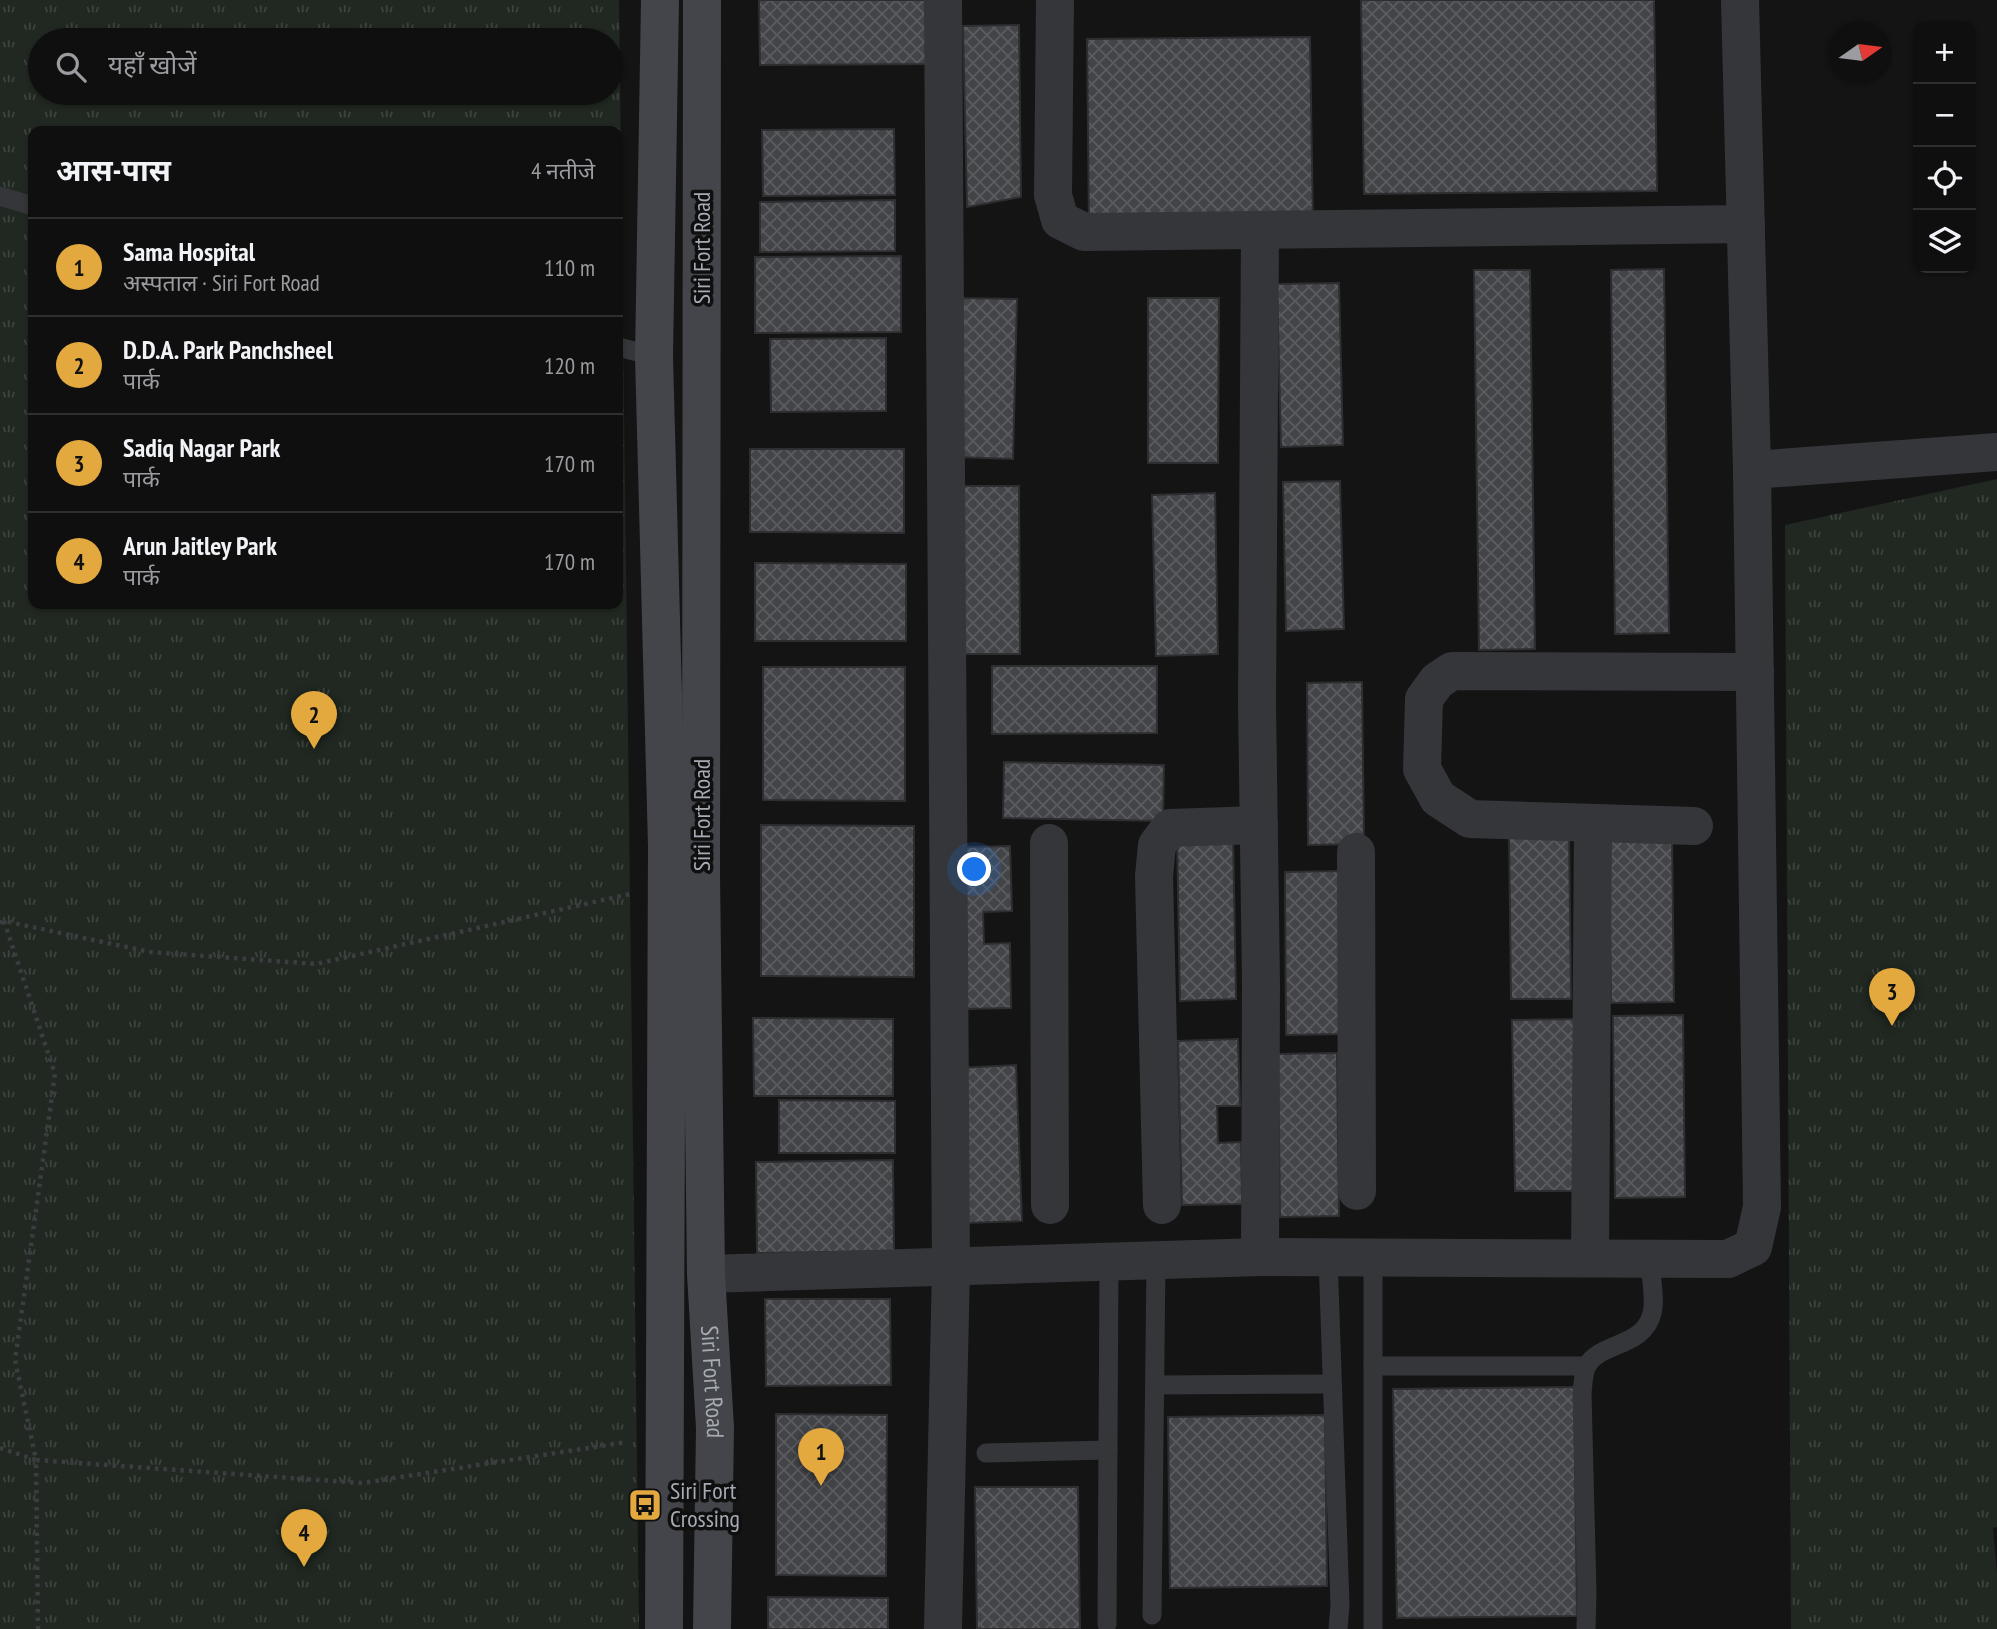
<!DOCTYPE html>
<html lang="hi">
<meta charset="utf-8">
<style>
body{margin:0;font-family:"PT Sans Narrow","Noto Sans Devanagari",sans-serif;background:#181819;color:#f1f3f6}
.controls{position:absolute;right:21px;top:21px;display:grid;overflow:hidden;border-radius:14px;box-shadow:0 2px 5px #0004}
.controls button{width:63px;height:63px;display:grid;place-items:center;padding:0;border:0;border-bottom:2px solid #2f2f30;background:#0f0f10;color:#f1f3f6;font:35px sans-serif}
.compass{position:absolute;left:1829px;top:21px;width:63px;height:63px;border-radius:50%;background:#0f0f10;box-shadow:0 2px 5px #0004;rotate:76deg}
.you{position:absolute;left:975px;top:870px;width:24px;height:24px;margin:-18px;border:5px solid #fff;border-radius:50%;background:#1a73e8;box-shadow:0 0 0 10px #1a73e833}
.badge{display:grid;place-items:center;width:46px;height:46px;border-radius:50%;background:#e3a93e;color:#111;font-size:23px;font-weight:700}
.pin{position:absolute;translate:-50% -58px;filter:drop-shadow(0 2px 4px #0008)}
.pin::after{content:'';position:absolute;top:37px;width:24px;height:21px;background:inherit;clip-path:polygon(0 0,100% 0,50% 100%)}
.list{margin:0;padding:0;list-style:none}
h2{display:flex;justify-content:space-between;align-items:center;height:91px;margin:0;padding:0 28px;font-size:30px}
h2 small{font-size:23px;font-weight:400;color:#9b9c9f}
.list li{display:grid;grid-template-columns:46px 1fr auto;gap:21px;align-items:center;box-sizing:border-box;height:98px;padding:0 28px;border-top:2px solid #2f2f30}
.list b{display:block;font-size:26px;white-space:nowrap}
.list p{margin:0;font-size:23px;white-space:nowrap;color:#9b9c9f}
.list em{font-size:23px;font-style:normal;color:#9b9c9f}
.icon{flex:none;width:38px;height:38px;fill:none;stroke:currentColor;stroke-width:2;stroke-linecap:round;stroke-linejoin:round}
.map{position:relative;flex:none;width:1997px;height:1629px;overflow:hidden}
.search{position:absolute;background:#0f0f10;box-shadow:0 2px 5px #0004;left:28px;top:28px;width:595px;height:77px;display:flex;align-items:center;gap:18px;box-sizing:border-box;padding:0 24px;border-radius:38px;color:#9b9c9f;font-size:26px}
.panel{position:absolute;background:#0f0f10;box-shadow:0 2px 5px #0004;left:28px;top:126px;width:595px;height:483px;border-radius:14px}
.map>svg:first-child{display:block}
</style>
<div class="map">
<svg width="1997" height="1629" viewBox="0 0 1997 1629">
<defs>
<pattern id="grass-tufts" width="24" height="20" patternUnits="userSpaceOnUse" patternTransform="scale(1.75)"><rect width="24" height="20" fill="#202821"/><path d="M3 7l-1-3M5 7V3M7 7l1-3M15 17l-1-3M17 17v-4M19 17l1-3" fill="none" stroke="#3d443f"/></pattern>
<pattern id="building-cross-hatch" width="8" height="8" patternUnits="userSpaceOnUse" patternTransform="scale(1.75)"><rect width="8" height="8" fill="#434448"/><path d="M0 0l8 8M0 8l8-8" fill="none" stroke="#5b5c60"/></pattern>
</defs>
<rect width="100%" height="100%" fill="#141415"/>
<!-- grass -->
<g fill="url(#grass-tufts)" fill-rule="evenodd">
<path d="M 0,0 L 619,0 L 639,1629 L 0,1629 ZM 40,40 L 611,40 L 611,93 L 40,93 ZM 33,131 L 618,131 L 618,604 L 33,604 Z"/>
<polygon points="1997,479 1997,1527 1993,1528 1997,1573 1997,1629 1791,1629 1785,525"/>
</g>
<!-- building -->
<g fill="url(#building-cross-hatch)" stroke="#2e2e31" stroke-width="2">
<polygon points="759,0 932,0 933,64 760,65"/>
<polygon points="1361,0 1654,0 1657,191 1364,194"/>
<polygon points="1019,25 1021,197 967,207 963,26"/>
<polygon points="1310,37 1313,226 1089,228 1087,39"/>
<polygon points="894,129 895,195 763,196 762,130"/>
<polygon points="895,200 895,251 760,252 760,202"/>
<polygon points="901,256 901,332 755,333 755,257"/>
<polygon points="1664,269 1669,633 1615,634 1611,270"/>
<polygon points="1474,270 1530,270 1535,649 1479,650"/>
<polygon points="1339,283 1343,445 1281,447 1277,284"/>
<polygon points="961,298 1017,299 1013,459 957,457"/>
<polygon points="1148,298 1219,298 1218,463 1148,463"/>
<polygon points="886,338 886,411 771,412 770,339"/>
<polygon points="750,449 904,449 904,533 750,532"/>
<polygon points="1340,481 1344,629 1286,631 1283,482"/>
<polygon points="957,486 1019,486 1020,654 957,654"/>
<polygon points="1215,493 1218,654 1156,656 1152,495"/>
<polygon points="755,563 906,564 906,641 755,641"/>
<polygon points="992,666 1157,666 1157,733 992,734"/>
<polygon points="763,667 905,667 905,801 763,800"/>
<polygon points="1362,682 1364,844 1308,845 1307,683"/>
<polygon points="1004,762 1164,765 1163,821 1003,818"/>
<polygon points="761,825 914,826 914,977 761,976"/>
<polygon points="1569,829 1571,999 1511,999 1509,830"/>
<polygon points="1233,834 1236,999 1180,1001 1177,835"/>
<polygon points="1672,835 1674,1002 1611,1003 1609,836"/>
<polygon points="1010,846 1012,911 983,912 984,944 1010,943 1011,1008 967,1009 963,847"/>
<polygon points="1339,871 1341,1034 1286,1035 1285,872"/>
<polygon points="1683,1015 1685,1197 1615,1198 1613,1016"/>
<polygon points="753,1018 893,1019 893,1096 754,1096"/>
<polygon points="1576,1019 1578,1191 1515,1191 1512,1020"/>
<polygon points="1238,1039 1240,1106 1217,1106 1218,1143 1241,1142 1242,1204 1182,1205 1178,1041"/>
<polygon points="1337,1053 1339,1216 1280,1217 1278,1054"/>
<polygon points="1016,1065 1022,1221 965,1223 958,1068"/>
<polygon points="779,1100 895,1101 895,1153 779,1153"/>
<polygon points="893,1160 894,1251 757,1253 756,1162"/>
<polygon points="765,1299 890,1299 891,1385 766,1386"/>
<polygon points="1574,1387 1577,1616 1397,1618 1393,1389"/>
<polygon points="776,1414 887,1415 886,1576 776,1575"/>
<polygon points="1325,1415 1327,1586 1170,1588 1168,1417"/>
<polygon points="975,1487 1078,1487 1080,1629 977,1629"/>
<polygon points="768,1597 888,1598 888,1629 768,1629"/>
</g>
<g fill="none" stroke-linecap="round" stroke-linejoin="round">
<!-- path -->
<g stroke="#3b3d41" stroke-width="4.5" stroke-dasharray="3.5 5" stroke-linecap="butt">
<polyline points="4,921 55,1074 15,1360 36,1460 362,1483 627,1442"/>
<polyline points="0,923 4,921 150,952 316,964 630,894"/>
<polyline points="0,1448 36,1460 38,1629"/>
</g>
<!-- lane -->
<g stroke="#35363a" stroke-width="19">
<polyline points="0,196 33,206"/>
<polyline points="618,347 654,356"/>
<polyline points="1328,1257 1340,1605 1338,1629"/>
<polyline points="1373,1366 1586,1366"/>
<polyline points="1155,1385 1332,1384"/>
<polyline points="986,1453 1108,1450"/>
<polyline points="1152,1615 1156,1261"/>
<polyline points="1107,1624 1109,1262"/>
<polyline points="1373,1629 1373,1258"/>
<path d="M 1586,1629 L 1587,1593 L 1582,1393 C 1583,1385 1583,1373 1587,1366 C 1599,1342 1644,1348 1652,1313 C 1656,1300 1650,1273 1650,1258"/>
</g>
<!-- street -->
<g stroke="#35363a" stroke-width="38">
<polyline points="943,0 951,1267 943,1629"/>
<polyline points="1055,0 1053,195 1060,220 1084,232 1746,224"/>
<polyline points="1752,470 1997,452"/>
<polyline points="1694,826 1470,819 1438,798 1422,769 1424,699 1437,681 1452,671 1755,672"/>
<polyline points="1049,843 1050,1205"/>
<polyline points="1356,852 1357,1191"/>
<polyline points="1162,1205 1154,876 1157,845 1170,828 1259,825"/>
<polyline points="1260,1257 1261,983 1257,703 1260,232"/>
<polyline points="1590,1258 1593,823"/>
<polyline points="706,1274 1260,1257 1728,1259 1753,1247 1762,1207 1752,470 1740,0"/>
</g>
<!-- secondary -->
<g stroke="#43454a" stroke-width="38">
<polyline points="660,0 654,356 667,846 664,1629"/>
<path id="s1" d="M 702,0 L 701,874 L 706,1274 L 715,1428 L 712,1629"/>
</g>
</g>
<!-- icons -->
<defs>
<symbol id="bus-square" viewBox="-11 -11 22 22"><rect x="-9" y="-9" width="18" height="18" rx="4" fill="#e3a93e" stroke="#0f0f10"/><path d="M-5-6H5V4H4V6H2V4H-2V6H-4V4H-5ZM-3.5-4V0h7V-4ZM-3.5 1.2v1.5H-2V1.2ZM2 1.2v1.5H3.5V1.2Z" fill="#111"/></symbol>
</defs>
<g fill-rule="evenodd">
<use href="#bus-square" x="626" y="1486" width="38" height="38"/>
</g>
<g text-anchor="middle" stroke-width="7" stroke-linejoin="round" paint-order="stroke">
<!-- street labels -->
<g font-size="24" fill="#a6abb4" stroke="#0f0f10">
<text transform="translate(702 248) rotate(-90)" y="8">Siri Fort Road</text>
<text transform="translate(702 815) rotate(-90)" y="8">Siri Fort Road</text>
<text dy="8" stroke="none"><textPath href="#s1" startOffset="1382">Siri Fort Road</textPath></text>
</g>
<!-- poi labels -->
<g font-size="24" fill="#a6abb4" stroke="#0f0f10" text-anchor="start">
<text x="670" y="1499">Siri Fort<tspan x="670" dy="28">Crossing</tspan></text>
</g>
</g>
</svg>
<div class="controls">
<button>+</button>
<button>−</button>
<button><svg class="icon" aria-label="locate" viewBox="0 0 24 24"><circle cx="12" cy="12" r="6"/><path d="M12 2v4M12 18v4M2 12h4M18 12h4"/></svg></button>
<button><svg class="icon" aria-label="layers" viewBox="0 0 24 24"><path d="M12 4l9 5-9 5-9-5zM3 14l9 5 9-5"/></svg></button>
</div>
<svg class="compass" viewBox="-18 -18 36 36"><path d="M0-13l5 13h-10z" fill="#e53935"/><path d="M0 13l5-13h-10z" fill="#9b9c9f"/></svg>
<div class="you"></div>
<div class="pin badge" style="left:821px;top:1486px">1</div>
<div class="pin badge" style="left:314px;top:749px">2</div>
<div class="pin badge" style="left:1892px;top:1026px">3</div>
<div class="pin badge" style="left:304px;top:1567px">4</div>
<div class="search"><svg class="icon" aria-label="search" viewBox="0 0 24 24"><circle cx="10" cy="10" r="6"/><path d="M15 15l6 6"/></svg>यहाँ खोजें</div>
<section class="panel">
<h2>आस-पास<small>4 नतीजे</small></h2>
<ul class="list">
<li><span class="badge">1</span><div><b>Sama Hospital</b><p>अस्पताल · Siri Fort Road</p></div><em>110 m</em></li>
<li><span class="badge">2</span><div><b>D.D.A. Park Panchsheel</b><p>पार्क</p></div><em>120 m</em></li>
<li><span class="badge">3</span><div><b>Sadiq Nagar Park</b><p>पार्क</p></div><em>170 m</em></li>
<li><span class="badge">4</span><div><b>Arun Jaitley Park</b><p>पार्क</p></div><em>170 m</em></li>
</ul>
</section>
</div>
